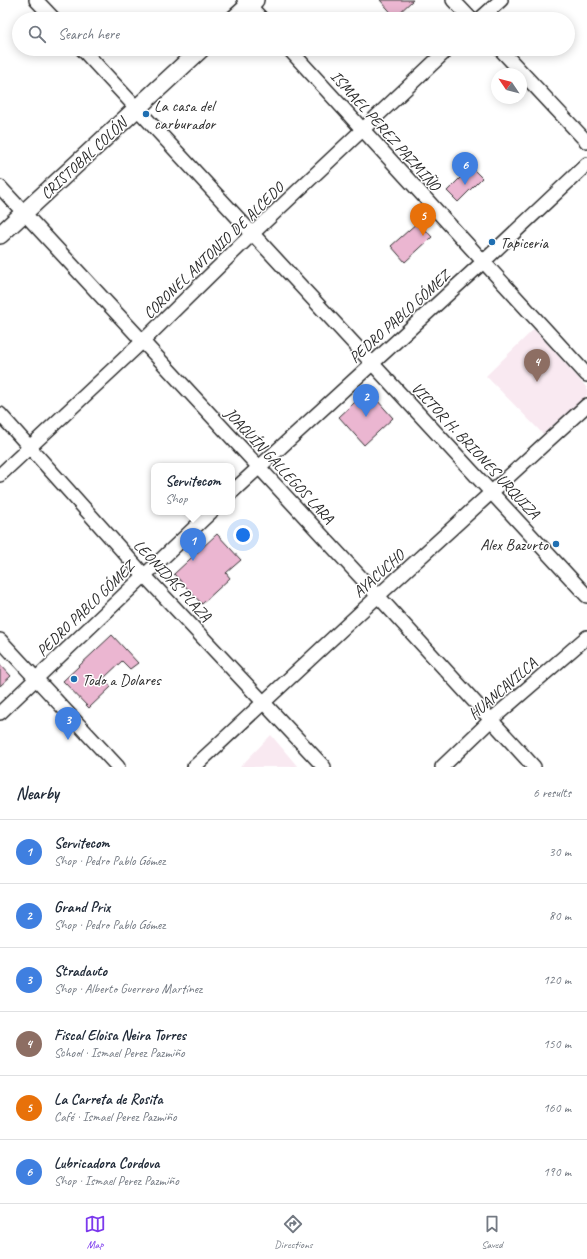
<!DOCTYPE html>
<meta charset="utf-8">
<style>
body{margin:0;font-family:Caveat,sans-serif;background:#f2f2f3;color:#1f2937}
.compass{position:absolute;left:491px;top:68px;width:36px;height:36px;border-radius:50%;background:#fff;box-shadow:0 2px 10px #0003;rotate:305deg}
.you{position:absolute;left:243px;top:535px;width:14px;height:14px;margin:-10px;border:3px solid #fff;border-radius:50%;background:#1a73e8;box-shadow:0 0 0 6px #1a73e833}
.badge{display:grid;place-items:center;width:26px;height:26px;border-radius:50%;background:#7c3aed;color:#fff;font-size:13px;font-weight:700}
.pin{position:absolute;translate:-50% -33px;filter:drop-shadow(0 1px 2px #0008)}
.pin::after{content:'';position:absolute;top:21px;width:14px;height:12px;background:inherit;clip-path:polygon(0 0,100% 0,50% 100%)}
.popup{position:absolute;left:151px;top:463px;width:84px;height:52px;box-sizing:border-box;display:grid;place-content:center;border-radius:8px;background:#fff;filter:drop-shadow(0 1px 3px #0005);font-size:13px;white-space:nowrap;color:#747a83}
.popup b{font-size:15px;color:#1f2937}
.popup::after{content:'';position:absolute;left:50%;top:100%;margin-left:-8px;border:8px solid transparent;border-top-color:#fff}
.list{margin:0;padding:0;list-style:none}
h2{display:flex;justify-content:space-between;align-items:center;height:52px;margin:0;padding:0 16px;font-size:17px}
h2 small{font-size:13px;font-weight:400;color:#747a83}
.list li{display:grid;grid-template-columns:26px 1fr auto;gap:12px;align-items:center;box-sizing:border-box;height:64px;padding:0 16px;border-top:1px solid #e0e1e3}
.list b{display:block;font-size:15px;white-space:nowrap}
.list p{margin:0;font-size:13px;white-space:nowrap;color:#747a83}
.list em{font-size:13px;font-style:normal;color:#747a83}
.icon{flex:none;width:22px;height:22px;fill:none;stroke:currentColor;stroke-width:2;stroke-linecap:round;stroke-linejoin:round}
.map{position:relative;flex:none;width:587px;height:767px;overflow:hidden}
.search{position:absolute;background:#fff;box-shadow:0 2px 10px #0003;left:12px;right:12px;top:12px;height:44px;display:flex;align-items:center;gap:10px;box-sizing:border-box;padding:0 14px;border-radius:22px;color:#747a83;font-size:15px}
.sheet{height:436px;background:#fff}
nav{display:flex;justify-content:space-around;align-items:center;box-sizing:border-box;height:56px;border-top:1px solid #e0e1e3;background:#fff;font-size:11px;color:#747a83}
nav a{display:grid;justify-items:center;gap:2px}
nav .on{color:#7c3aed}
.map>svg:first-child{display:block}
</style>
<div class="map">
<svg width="587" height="767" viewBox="0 0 587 767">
<rect width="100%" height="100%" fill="#fff"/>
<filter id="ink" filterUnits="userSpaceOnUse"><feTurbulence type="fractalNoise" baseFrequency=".025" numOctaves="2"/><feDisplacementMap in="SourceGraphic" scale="8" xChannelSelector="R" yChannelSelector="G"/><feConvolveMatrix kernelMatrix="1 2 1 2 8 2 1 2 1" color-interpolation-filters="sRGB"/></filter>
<g filter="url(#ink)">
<!-- built -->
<g fill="#f9e9f1">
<polygon points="534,329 587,388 587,395 543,434 486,376"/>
<polygon points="271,735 298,767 240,767"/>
</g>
<!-- building -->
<g fill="#ebb6d1" stroke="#2b2b2b">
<polygon points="380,0 413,0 395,17"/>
<polygon points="471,167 482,178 458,202 447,191"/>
<polygon points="418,222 432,237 405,262 391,246"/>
<polygon points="368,390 393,418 364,445 339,417"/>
<polygon points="217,534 241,560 226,573 230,578 202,604 174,574"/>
<polygon points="112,635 138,663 130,669 122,661 104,678 111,687 89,708 63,681"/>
<polygon points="0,664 11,676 0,686"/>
</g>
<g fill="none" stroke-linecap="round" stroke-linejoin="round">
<defs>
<g id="minor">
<polyline points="36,0 54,19"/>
<polyline points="244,0 262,19"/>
<polyline points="453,0 471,19"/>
<polyline points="480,19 501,0"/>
<polyline points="82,49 587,596"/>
<polyline points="289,49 587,375"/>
<polyline points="500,49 587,142"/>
<polyline points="0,187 378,596 534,767"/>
<polyline points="0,414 144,575 324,767"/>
<polyline points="0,475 143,341 253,233 448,49"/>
<polyline points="232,492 483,262 587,164"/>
<polyline points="0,640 118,767"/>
<polyline points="0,713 211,512"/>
<polyline points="194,767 378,596 587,405"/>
<polyline points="442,767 491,720 587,637"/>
</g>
<g id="tertiary">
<polyline points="234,19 255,0"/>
<polyline points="0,235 201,49"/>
</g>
</defs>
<!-- minor casing -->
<use href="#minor" stroke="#2b2b2b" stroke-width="16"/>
<!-- tertiary casing -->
<use href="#tertiary" stroke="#2b2b2b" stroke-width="20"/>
<!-- minor -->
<use href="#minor" stroke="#fff" stroke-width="13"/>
<!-- tertiary -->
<use href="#tertiary" stroke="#fff" stroke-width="17"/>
</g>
</g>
<!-- markers -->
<g fill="#1f6fb2" stroke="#fff" stroke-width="1.5">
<circle cx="146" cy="114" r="4"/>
<circle cx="492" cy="242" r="4"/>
<circle cx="556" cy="544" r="4"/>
<circle cx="74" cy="679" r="4"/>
</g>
<g text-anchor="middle" stroke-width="3" stroke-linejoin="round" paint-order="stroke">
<!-- poi labels -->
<g font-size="16" fill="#2b2b2b" stroke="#fff" text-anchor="start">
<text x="154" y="111">La casa del<tspan x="154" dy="18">carburador</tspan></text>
<text x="500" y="248">Tapiceria</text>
<text x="548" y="550" text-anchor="end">Alex Bazurto</text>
<text x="82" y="685">Todo a Dolares</text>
</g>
<!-- street labels -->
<g font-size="16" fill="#2b2b2b" stroke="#fff">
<text transform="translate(386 130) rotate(48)" y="6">ISMAEL PEREZ PAZMIÑO</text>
<text transform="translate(83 158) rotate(-43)" y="6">CRISTOBAL COLÓN</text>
<text transform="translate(213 250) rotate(-44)" y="6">CORONEL ANTONIO DE ALCEDO</text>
<text transform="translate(399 316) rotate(-42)" y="6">PEDRO PABLO GÓMEZ</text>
<text transform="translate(476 450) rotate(47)" y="6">VICTOR H. BRIONES URQUIZA</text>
<text transform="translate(280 465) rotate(47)" y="6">JOAQUÍN GALLEGOS LARA</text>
<text transform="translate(378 573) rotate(-42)" y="6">AYACUCHO</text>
<text transform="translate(173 580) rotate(47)" y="6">LEONIDAS PLAZA</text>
<text transform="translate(85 608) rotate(-44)" y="6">PEDRO PABLO GÓMEZ</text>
<text transform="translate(502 688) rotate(-41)" y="6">HUANCAVILCA</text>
</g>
</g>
</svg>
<svg class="compass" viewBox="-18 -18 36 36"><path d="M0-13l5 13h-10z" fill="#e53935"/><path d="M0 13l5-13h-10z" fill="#747a83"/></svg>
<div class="you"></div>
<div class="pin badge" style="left:193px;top:561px;background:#3f7fe0">1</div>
<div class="popup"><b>Servitecom</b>Shop</div>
<div class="pin badge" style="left:366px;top:417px;background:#3f7fe0">2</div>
<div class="pin badge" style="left:68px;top:740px;background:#3f7fe0">3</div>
<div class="pin badge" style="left:537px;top:382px;background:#8d6e63">4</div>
<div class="pin badge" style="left:423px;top:236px;background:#e8710a">5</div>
<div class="pin badge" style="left:465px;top:185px;background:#3f7fe0">6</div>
<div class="search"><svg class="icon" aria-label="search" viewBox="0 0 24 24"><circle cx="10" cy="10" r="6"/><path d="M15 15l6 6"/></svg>Search here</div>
</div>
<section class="sheet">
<h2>Nearby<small>6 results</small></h2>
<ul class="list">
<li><span class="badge" style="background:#3f7fe0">1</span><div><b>Servitecom</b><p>Shop · Pedro Pablo Gómez</p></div><em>30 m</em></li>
<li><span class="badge" style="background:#3f7fe0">2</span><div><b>Grand Prix</b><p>Shop · Pedro Pablo Gómez</p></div><em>80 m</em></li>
<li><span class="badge" style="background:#3f7fe0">3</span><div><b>Stradauto</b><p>Shop · Alberto Guerrero Martínez</p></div><em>120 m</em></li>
<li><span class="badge" style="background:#8d6e63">4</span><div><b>Fiscal Eloisa Neira Torres</b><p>School · Ismael Perez Pazmiño</p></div><em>150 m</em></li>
<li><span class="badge" style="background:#e8710a">5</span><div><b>La Carreta de Rosita</b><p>Café · Ismael Perez Pazmiño</p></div><em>160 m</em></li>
<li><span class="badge" style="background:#3f7fe0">6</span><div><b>Lubricadora Cordova</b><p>Shop · Ismael Perez Pazmiño</p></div><em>190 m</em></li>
</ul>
</section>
<nav>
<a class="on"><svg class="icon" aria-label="map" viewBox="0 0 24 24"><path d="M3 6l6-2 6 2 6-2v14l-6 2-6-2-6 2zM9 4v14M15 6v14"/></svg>Map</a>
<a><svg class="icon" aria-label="directions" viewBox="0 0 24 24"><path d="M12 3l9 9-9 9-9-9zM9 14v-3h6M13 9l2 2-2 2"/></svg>Directions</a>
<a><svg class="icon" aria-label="saved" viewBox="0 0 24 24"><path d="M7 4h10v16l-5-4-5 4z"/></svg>Saved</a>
</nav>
